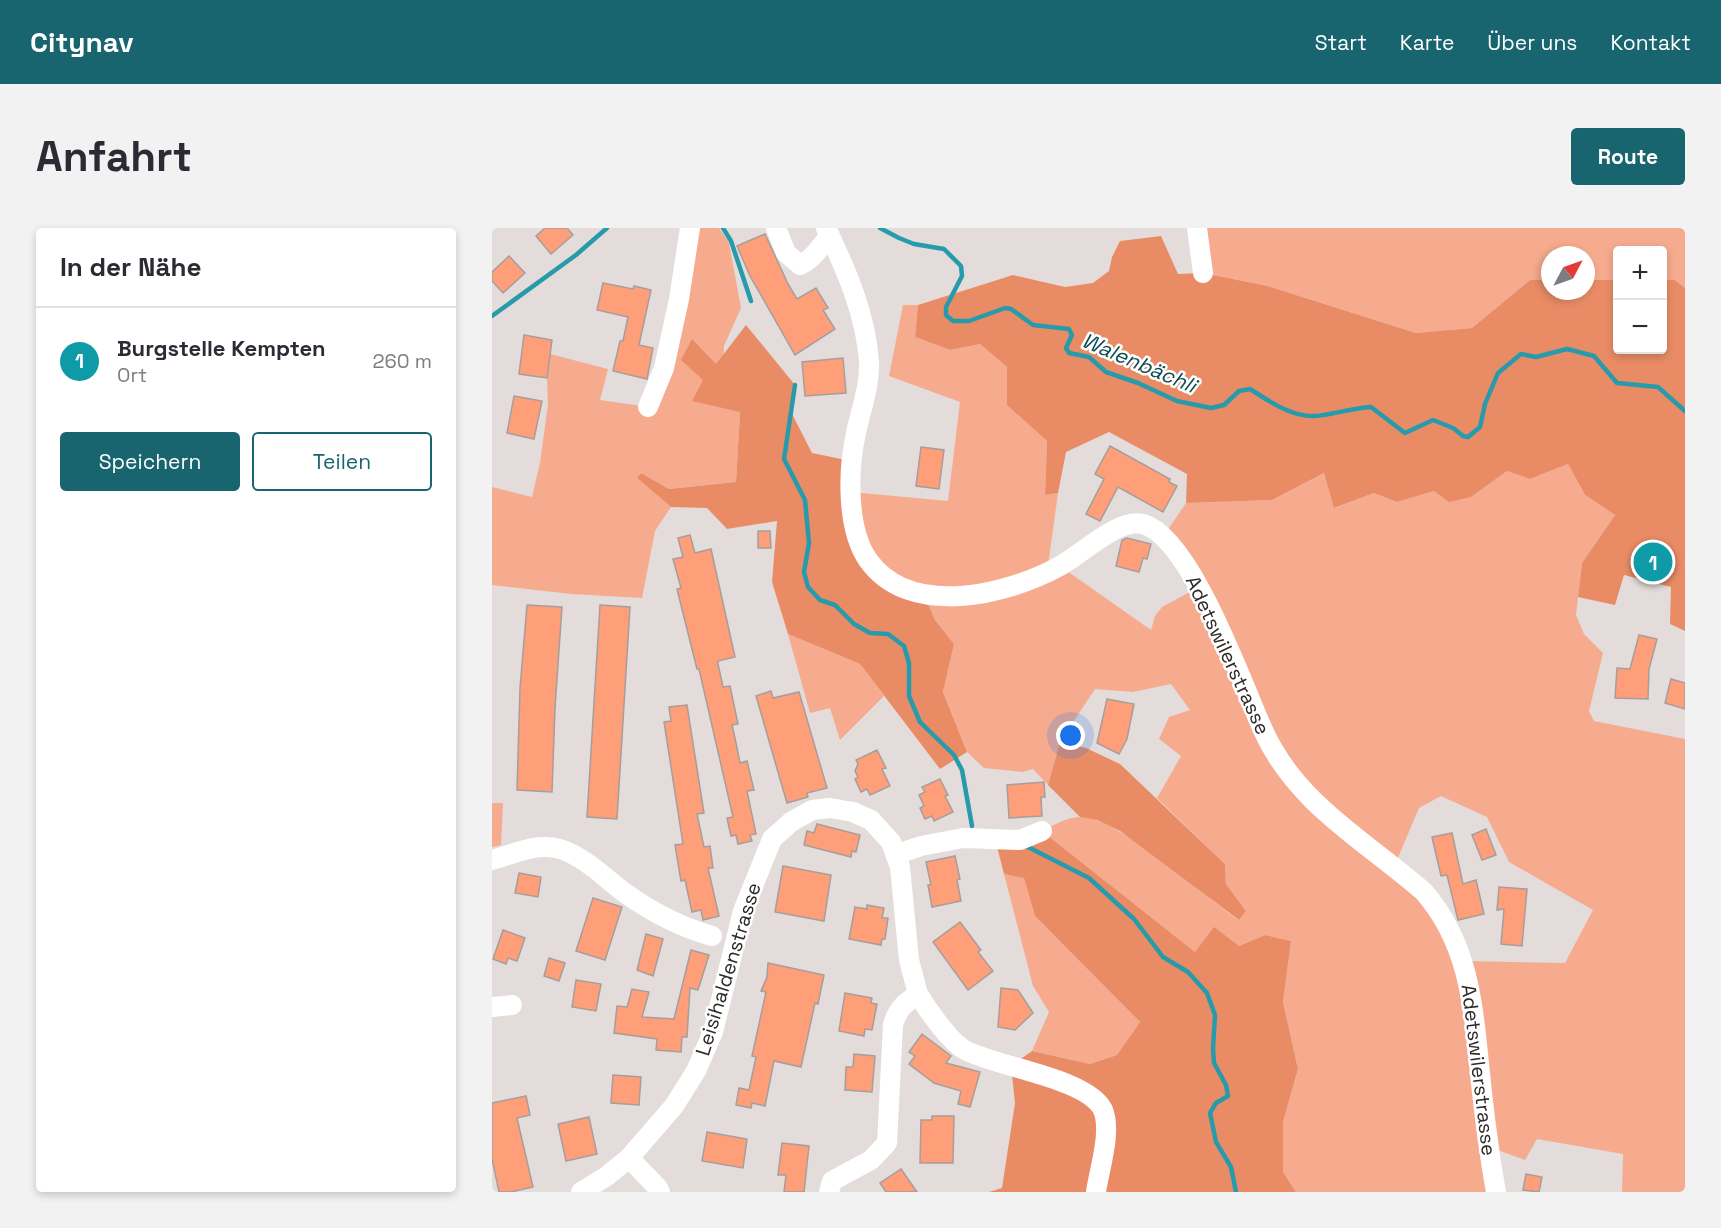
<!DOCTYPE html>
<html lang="de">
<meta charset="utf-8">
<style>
body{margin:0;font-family:"Space Grotesk",sans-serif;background:#f2f2f3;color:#2b2b33}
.controls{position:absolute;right:18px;top:18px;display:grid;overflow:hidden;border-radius:6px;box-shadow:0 3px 9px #0003}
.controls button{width:54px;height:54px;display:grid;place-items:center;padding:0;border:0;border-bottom:2px solid #e1e1e2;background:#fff;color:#2b2b33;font:30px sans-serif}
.compass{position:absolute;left:1049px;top:18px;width:54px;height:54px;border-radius:50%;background:#fff;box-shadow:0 3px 9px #0003;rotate:49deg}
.you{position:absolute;left:579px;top:508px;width:21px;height:21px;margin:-15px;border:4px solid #fff;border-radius:50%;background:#1a73e8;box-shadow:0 0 0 9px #1a73e833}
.badge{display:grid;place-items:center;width:39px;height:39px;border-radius:50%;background:#18646f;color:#fff;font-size:20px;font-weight:700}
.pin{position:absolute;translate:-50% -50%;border:3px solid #fff;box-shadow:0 2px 6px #0006}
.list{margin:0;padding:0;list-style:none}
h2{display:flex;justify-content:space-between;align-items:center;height:78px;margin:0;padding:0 24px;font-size:26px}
h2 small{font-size:20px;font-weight:400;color:#7c7c81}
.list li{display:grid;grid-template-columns:39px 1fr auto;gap:18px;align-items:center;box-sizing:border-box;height:108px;padding:0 24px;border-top:2px solid #e1e1e2}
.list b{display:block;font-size:22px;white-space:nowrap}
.list p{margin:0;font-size:20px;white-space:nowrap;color:#7c7c81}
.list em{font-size:20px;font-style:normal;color:#7c7c81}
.actions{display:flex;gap:12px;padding:18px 24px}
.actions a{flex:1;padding:14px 0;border:2px solid #18646f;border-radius:6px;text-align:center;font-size:21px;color:#18646f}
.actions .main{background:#18646f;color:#fff}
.map{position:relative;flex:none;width:1193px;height:964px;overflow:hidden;border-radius:6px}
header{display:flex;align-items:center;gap:36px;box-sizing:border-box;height:84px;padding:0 30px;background:#18646f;color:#fff}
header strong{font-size:28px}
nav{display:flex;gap:33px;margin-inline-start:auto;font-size:21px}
.intro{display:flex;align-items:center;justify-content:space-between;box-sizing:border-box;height:144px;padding:0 36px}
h1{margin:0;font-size:42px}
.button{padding:15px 27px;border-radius:6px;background:#18646f;color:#fff;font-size:21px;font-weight:700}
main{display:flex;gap:36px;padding:0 36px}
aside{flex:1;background:#fff;border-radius:6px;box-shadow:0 3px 9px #0003}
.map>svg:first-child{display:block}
</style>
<header>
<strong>Citynav</strong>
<nav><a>Start</a><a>Karte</a><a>Über uns</a><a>Kontakt</a></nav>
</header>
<div class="intro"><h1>Anfahrt</h1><a class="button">Route</a></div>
<main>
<aside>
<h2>In der Nähe<small></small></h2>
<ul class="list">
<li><span class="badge" style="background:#0f9aa8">1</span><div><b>Burgstelle Kempten</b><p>Ort</p></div><em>260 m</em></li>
</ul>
<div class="actions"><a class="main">Speichern</a><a>Teilen</a></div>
</aside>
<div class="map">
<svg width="1193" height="964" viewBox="0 0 1193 964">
<rect width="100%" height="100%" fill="#e3dcda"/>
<!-- green -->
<g fill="#f6ab8e" fill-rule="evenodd">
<polygon points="198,0 227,0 237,15 249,80 232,118 231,150 248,184 244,254 177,261 149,245 145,250 179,279 163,303 150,370 79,366 0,357 0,259 40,269 48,235 56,176 55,150 58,126 116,141 108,172 156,179"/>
<polygon points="705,0 1193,0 1193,60 1183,52 1171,52 1170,22 1126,22 1125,52 1094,52 1094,27 1058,27 1058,52 1038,52 980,100 924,105 776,58 711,45"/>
<path d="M 411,77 L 426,77 L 423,109 L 458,122 L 488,116 L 515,139 L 516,177 L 555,213 L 553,267 L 566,265 L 555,345 L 568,338 L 659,402 L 663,388 L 670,379 L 707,359 L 671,309 L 694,275 L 780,272 L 832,245 L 843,280 L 882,265 L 905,274 L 942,263 L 979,269 L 1015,243 L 1038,251 L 1076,236 L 1093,267 L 1123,287 L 1090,335 L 1084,387 L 1092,406 L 1111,425 L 1097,483 L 1102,493 L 1193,511 L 1193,964 L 1130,964 L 1131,926 L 1045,911 L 1033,932 L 997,919 L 1004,964 L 804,964 L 791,944 L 791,894 L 806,841 L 791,774 L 799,713 L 773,707 L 747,718 L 703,724 L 550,603 C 562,597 575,589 589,589 C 626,589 712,669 747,692 L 754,683 L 734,656 L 733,636 L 665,570 L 689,528 L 667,511 L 677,489 L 698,482 L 679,456 L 641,464 L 603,461 L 568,514 L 556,557 L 541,541 L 530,544 L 492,540 L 475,524 L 451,464 L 462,416 L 443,392 L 432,367 L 386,343 L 359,264 L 456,273 L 468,174 L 397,148 ZM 949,568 L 995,589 L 1017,634 L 1101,682 L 1073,735 L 972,733 L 902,639 L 927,580 Z"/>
<polygon points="296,406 368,436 392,468 348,512 338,480 318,485"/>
<polygon points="0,575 11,575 9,617 0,619"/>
<polygon points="512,646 532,649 543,688 648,794 625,827 598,836 540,823 557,784 541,758"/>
</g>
<!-- forest -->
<g fill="#e98c66">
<polygon points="669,8 686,46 711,45 776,58 924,105 980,100 1038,52 1058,52 1058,63 1094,63 1094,52 1125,52 1126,122 1170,122 1171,52 1183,52 1193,60 1193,403 1178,396 1179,359 1132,347 1123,377 1086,369 1090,335 1123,287 1093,267 1076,236 1038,251 1015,243 979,269 957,274 942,263 905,274 882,265 842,280 832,245 780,272 694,275 695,246 617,204 574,224 566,265 553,267 555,213 515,177 515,139 488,116 458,122 423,109 426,77 521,47 573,59 601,55 617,43 620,29 628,13"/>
<polygon points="254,97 303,157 299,184 320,225 359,233 370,322 432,367 443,392 462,416 451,464 475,524 448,541 368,436 296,406 280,354 285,293 235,301 215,280 179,279 145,250 149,245 177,261 244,254 248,184 200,173 211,152 189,132 200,111 224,136"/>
<polygon points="568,514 594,520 628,536 733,636 734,656 754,683 747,692 628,603 605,592 588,589 556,557"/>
<polygon points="550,603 703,724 722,699 747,718 773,707 799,713 791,774 806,841 791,894 791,944 804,964 497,964 510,960 523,875 519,838 540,823 598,836 625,827 648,794 543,688 532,650 512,646 503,611"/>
</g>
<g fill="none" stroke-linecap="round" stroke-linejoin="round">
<!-- stream -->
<g stroke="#279bab" stroke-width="4.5">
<polyline points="231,0 239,13 259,73"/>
<path d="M 388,0 L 407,10 L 422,16 L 452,21 L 469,38 L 470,48 L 454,79 L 454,87 L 461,93 L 477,93 L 513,80 L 519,81 L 541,97 L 577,101 L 580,107 L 574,120 L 577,125 L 597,129 L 614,144 L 646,155 L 685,173 L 719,180 L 732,177 L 747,163 L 758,161 C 777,173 799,189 823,188 C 839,187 860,180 879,179 L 913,205 L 941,192 L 961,200 L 971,208 L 976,209 L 988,199 L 993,176 L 1006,145 L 1029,126 L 1044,129 L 1075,121 L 1102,128 L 1125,155 L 1166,159 L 1193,183"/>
<polyline points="0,88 84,27 115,0"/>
<polyline points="303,157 292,231 313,272 317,315 312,344 316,359 328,372 343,377 362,396 378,405 396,406 412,418 417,435 417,468 428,494 462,527 470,542 480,598"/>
<polyline points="532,617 597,650 642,691 671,729 696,744 715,765 723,787 721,821 722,835 734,857 736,868 724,875 718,885 724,914 739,939 744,964"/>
</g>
</g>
<!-- building -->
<g fill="#fe9f79" stroke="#a59e9c" stroke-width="1.5">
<polygon points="53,0 75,0 81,7 59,26 44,8"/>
<polygon points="273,6 296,56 305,71 324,60 336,80 331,82 343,101 303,127 258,48 245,18"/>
<polygon points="17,28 33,45 11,65 0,53 0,44"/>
<polygon points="111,55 141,61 142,58 159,62 147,117 161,120 155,151 121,143 128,113 131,113 136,89 105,82"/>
<polygon points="32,107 60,112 55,150 27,146"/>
<polygon points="351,130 354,165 313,168 310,134"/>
<polygon points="22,168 50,173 42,211 15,205"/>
<polygon points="618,218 678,251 677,254 685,258 671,284 626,259 608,293 594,286 612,251 603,246"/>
<polygon points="429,219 452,222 447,261 424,258"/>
<polygon points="266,303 278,303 279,320 266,320"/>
<polygon points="198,307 203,325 219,321 243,429 226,433 226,436 231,459 238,458 246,496 240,497 243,510 248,535 255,533 262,562 255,563 264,606 258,607 260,613 246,616 244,607 239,608 235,590 241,589 207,441 205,441 185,361 189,360 181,331 191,329 186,310"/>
<polygon points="635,310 659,316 655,331 651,330 647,344 624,338 630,312"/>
<polygon points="35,377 70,379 63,480 60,564 25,562 28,460"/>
<polygon points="108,377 138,379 125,591 95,589"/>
<polygon points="1147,407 1165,411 1157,441 1156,471 1123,470 1125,440 1138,441"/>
<polygon points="1179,451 1193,455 1193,481 1173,475"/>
<polygon points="279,463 281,470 307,464 335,560 315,565 316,569 295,575 264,468"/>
<polygon points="615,471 642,476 635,511 627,526 605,515"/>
<polygon points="195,477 212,585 205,586 212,619 218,618 221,640 216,640 227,688 211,692 209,682 200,684 193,652 189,653 183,617 191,616 172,494 179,493 177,479"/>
<polygon points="385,522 394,540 390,541 398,558 378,567 375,561 369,564 363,551 366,549 363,543 366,536 364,532"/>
<polygon points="448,551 456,567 453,568 461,584 442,593 440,588 433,591 428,580 432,578 427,567 433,564 430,559"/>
<polygon points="552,554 553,569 549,569 550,588 517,590 515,557"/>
<polygon points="325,596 368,607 364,624 360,623 359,629 312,617 315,603 322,605"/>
<polygon points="994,601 1004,627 990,632 980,607"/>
<polygon points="960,605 971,656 984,652 992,686 966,692 955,647 949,648 940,609"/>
<polygon points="463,628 468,651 465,652 469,673 440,679 436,657 439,657 434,634"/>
<polygon points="291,638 339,647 332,693 283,684"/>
<polygon points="27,645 49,649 46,669 23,665"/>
<polygon points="1007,659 1035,661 1030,718 1009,716 1012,681 1005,682"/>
<polygon points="101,670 130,679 113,732 84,723"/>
<polygon points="375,677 392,680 390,690 396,690 393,711 390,711 389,717 357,711 363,679 375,681"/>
<polygon points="468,694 489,722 486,724 501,743 476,762 441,714"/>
<polygon points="11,702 33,710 25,733 16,730 14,736 1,731"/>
<polygon points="154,706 171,711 161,748 145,742"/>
<polygon points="199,722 217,727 206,762 198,760 195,809 190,809 189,824 164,822 165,811 122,805 125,778 135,779 140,761 157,764 150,789 182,791"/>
<polygon points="57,730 73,735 67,753 52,748"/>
<polygon points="276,735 332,747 326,776 323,775 309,839 282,833 273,878 260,875 259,880 244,877 247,860 257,862 264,829 260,828 274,764 269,763 275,749"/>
<polygon points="84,752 109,756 104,783 80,779"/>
<polygon points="509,760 526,762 541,785 523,802 506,799"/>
<polygon points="353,765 380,770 379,775 385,776 380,802 373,801 372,808 347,803"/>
<polygon points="430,806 459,828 454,835 488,844 478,879 466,876 469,863 442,855 417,836 423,828 417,824"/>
<polygon points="362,826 383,828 380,864 353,862 354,839 361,839"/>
<polygon points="121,847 149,849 147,877 119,875"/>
<polygon points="34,868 38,887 25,890 41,959 19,964 7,964 0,931 0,875"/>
<polygon points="440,888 462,888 461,935 428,935 429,892 440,892"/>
<polygon points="97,889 105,926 74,933 66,896"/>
<polygon points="215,904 255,911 251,940 210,933"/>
<polygon points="290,915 317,918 312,964 292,964 294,947 286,947"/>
<polygon points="409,941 425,964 394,964 388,955"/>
<polygon points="1034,946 1050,949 1047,964 1031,962"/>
</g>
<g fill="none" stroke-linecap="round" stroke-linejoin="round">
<!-- minor -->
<g stroke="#fff" stroke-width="20">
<path d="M 284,0 L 294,25 L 308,37 C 322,31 327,19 338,8"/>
<path d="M 334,0 C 354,41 374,87 377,134 C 378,158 369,181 364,205 C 356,241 354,300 376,332 C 418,391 515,367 568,338 C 590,326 626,290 651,296 C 699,309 751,458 771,502 C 804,576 874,613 932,664 C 978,717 981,779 988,845 C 992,885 997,925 1004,964"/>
<polyline points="705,0 711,45"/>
<polyline points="156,179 172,140 187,71 198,0"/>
<polyline points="405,626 429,618 471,610 528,612 550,603"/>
<path d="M 0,632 C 21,626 46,614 68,621 C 93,629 113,650 133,665 C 161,685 188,699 220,708"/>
<path d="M 426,766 C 435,781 458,814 473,822 C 504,839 596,850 611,882 C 620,904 607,942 604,964"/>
<polyline points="0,779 20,777"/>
<polyline points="137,930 166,960 168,964"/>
<path d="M 89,964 L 115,948 L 137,930 L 182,878 L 204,843 L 221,804 L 251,683 L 280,611 L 299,594 L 320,582 L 338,580 L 361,584 L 379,592 L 399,614 L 408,639 L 417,732 L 426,766 C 413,775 405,781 401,797 L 395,915 L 379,932 L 340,953 L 337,964"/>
</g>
</g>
<g text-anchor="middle" stroke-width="5" stroke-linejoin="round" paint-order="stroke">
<!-- street labels -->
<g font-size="20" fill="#2c2928" stroke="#fff">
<text transform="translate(736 427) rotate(65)" y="7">Adetswilerstrasse</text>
<text transform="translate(236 741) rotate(-73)" y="7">Leisihaldenstrasse</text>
<text transform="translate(987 842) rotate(83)" y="7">Adetswilerstrasse</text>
</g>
<!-- water labels -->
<g font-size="21" font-style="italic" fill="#0b4d55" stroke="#fff">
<text transform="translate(647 135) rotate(23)" y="7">Walenbächli</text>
</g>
</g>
</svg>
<div class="controls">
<button>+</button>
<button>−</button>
</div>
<svg class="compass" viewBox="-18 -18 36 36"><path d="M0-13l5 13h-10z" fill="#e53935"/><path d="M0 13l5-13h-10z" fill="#7c7c81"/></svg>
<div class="you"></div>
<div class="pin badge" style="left:1161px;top:334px;background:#0f9aa8">1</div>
</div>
</main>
